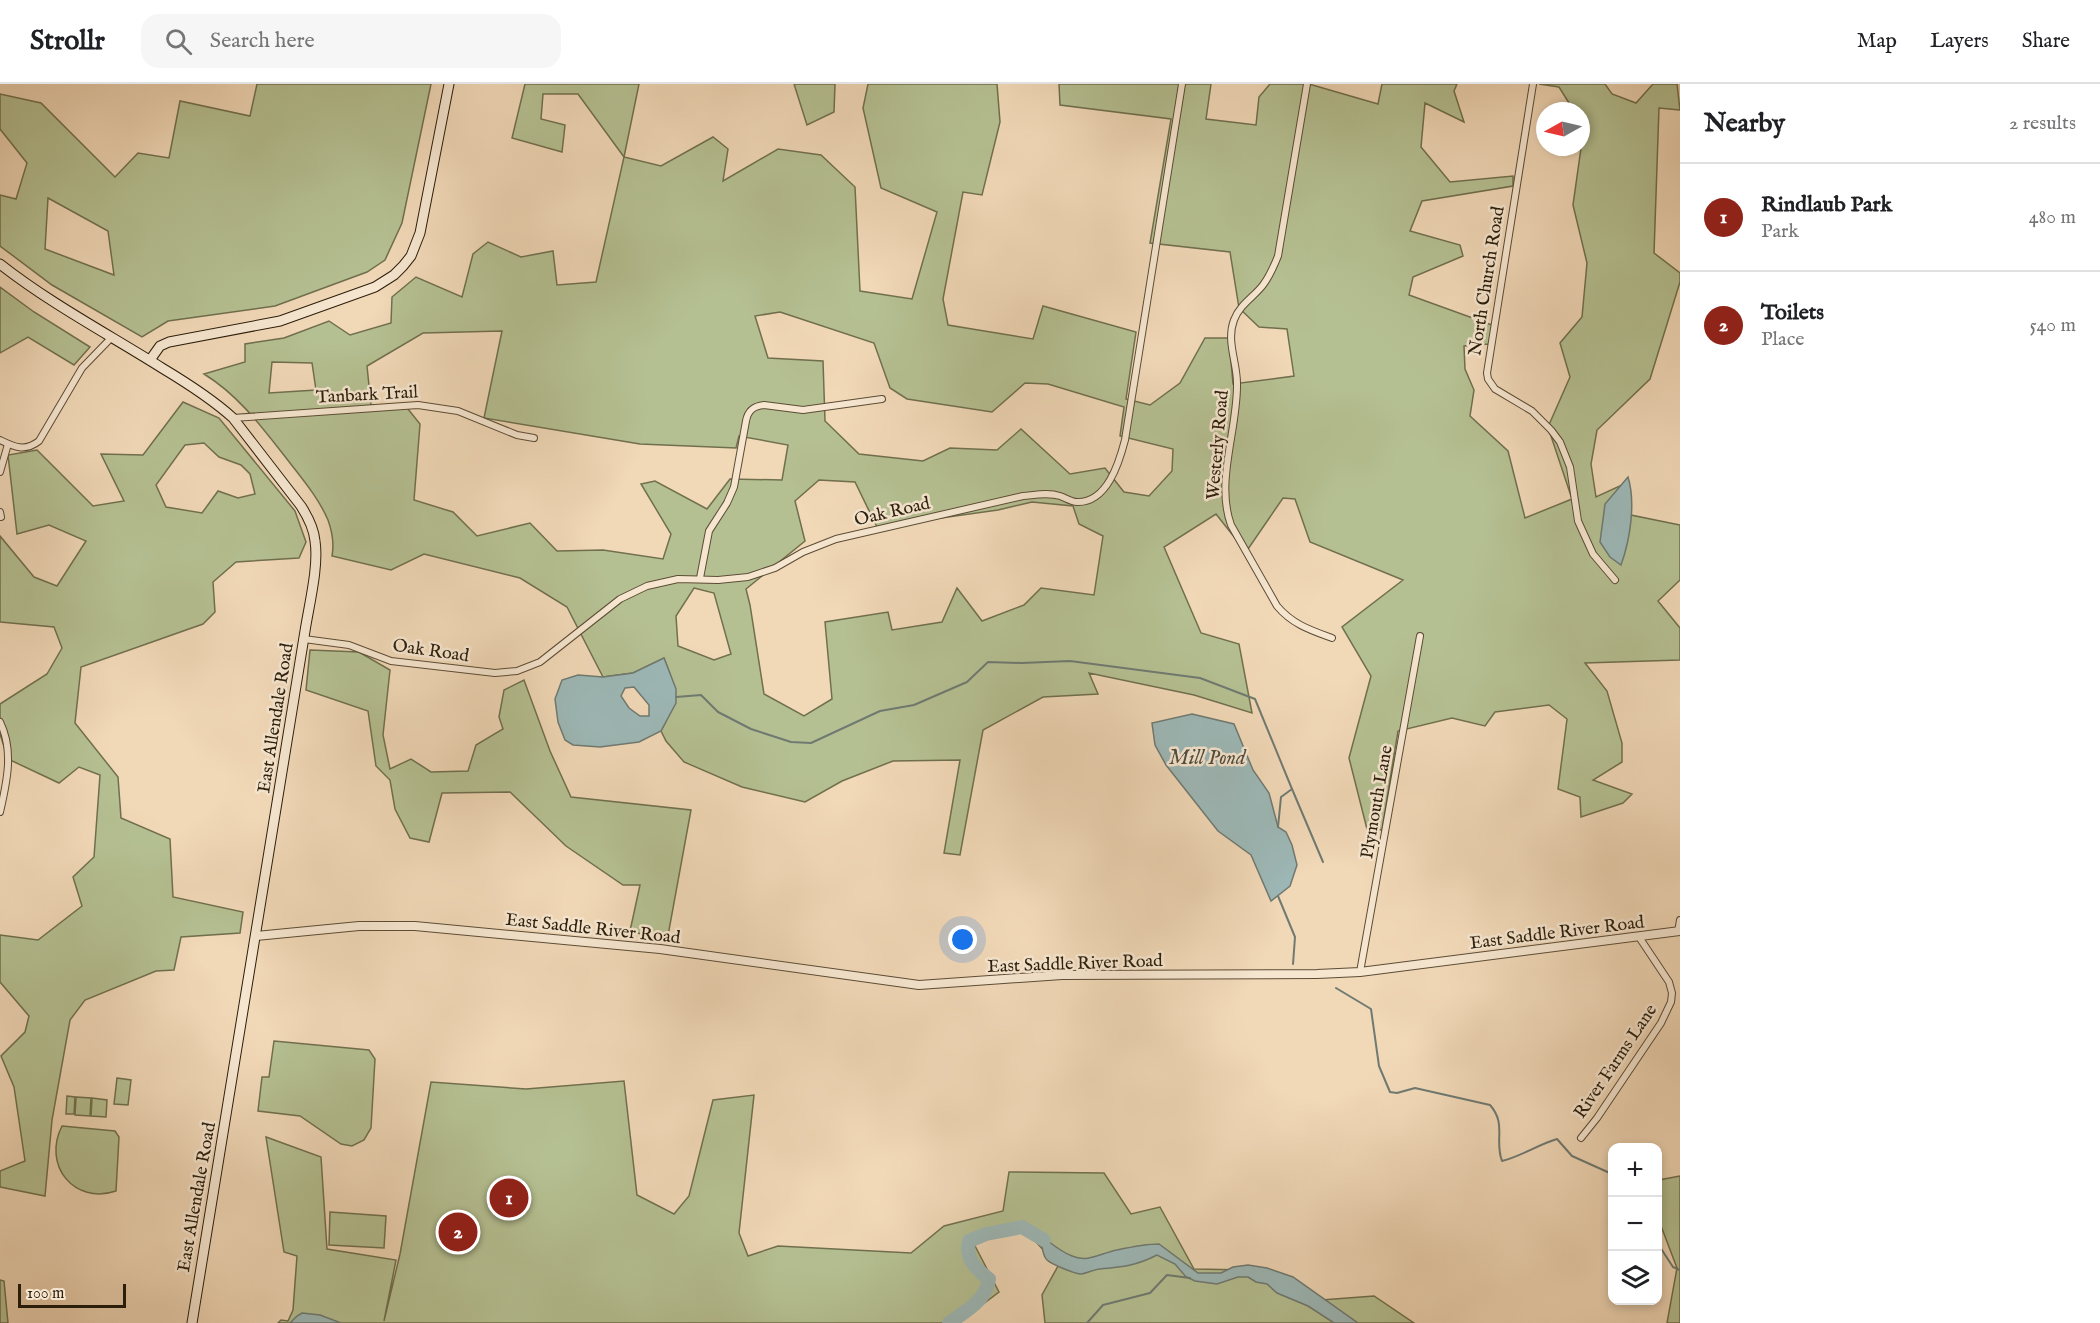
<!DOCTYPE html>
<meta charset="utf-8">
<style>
body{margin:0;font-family:"IM FELL English",serif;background:#f6f6f6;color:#202124}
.controls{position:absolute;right:18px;bottom:18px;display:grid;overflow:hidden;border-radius:12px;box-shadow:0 3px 9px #0003}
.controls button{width:54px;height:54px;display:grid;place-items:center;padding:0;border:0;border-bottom:2px solid #e0e0e0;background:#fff;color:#202124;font:30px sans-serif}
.compass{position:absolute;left:1536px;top:18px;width:54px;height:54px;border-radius:50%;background:#fff;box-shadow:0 3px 9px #0003;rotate:262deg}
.scale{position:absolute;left:18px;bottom:15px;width:108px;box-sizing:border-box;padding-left:6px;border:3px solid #2b1e0b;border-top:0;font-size:16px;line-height:21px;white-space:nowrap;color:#2b1e0b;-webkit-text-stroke:4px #f6e6d0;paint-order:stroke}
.you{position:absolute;left:963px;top:856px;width:21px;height:21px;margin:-15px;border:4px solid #fff;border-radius:50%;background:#1a73e8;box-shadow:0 0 0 9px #1a73e833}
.badge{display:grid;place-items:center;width:39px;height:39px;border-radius:50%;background:#8f2418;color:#fff;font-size:20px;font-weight:700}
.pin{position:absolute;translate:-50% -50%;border:3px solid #fff;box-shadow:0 2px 6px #0006}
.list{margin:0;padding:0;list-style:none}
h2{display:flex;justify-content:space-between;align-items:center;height:78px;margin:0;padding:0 24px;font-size:26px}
h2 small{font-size:20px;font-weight:400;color:#757577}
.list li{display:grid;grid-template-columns:39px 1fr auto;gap:18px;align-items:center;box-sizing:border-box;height:108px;padding:0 24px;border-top:2px solid #e0e0e0}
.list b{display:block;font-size:22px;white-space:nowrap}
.list p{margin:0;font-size:20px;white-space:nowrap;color:#757577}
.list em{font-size:20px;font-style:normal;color:#757577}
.icon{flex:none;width:33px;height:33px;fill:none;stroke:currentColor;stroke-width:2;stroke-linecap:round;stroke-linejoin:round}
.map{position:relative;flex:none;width:1680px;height:1239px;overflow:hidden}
header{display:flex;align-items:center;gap:36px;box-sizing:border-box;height:84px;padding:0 30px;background:#fff;border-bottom:2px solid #e0e0e0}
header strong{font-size:28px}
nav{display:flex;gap:33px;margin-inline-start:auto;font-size:21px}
.search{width:420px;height:54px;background:#f6f6f6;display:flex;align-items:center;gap:15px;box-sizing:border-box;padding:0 21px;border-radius:18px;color:#757577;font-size:22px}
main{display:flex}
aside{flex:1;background:#fff}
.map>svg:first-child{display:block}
</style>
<header>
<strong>Strollr</strong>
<div class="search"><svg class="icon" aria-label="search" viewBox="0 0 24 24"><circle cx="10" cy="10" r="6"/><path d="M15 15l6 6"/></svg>Search here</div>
<nav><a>Map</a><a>Layers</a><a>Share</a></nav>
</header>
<main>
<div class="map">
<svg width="1680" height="1239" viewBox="0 0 1680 1239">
<rect width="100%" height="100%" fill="#f1d8b7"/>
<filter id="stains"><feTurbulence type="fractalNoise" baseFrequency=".00333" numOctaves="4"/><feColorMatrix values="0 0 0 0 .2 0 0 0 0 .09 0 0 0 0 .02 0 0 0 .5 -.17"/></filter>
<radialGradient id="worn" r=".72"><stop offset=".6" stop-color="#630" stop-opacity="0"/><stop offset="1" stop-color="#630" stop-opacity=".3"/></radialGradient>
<!-- green -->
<g fill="#b5c092" stroke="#706f4e" stroke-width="1.5" fill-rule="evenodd">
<path d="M 257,0 L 431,0 L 402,139 L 385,176 L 367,188 L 275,222 L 168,237 L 142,253 L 52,201 L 0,162 L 0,111 L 16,115 L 27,79 L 0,45 L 0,10 L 41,19 L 115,93 L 138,69 L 169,74 L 180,17 L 250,32 ZM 48,114 L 108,147 L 114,191 L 45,165 Z"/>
<path d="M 525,0 L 639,0 L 624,73 L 661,82 L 713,53 L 728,65 L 723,97 L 778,65 L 821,71 L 855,103 L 860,207 L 912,215 L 937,128 L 881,104 L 863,24 L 868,0 L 997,0 L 1000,38 L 982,111 L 963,108 L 943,215 L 948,241 L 1033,255 L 1043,222 L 1136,248 L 1126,315 L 1150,321 L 1180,299 L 1205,254 L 1229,254 L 1233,300 L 1294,292 L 1287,245 L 1259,243 L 1239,224 L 1230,168 L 1150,159 L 1171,35 L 1060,21 L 1059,0 L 1211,0 L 1206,35 L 1256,41 L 1259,13 L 1270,0 L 1309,0 L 1378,20 L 1382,0 L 1457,0 L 1454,7 L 1464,38 L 1425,19 L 1421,63 L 1450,98 L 1513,92 L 1513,102 L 1422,117 L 1410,147 L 1460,161 L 1463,172 L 1413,193 L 1409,211 L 1492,241 L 1489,260 L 1464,262 L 1465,285 L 1474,306 L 1470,332 L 1508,367 L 1525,434 L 1572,415 L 1548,343 L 1570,293 L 1560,259 L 1582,233 L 1587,179 L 1573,121 L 1584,43 L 1581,38 L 1581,27 L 1574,27 L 1559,3 L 1539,0 L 1605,0 L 1612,10 L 1636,19 L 1653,0 L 1677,0 L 1680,26 L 1659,24 L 1654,169 L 1680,189 L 1680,198 L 1650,295 L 1597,346 L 1591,380 L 1596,413 L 1624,400 L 1631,431 L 1680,441 L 1680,496 L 1658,517 L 1680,544 L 1680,576 L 1585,579 L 1607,607 L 1622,659 L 1622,678 L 1593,696 L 1632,710 L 1623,719 L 1581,733 L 1580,713 L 1558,705 L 1567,635 L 1549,621 L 1495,628 L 1485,642 L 1452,634 L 1398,647 L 1382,746 L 1367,745 L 1349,674 L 1371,592 L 1342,543 L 1403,496 L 1310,458 L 1295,415 L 1283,414 L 1246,468 L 1216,430 L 1164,463 L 1201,549 L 1239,560 L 1252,629 L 1194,611 L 1089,589 L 1098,610 L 1043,613 L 983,646 L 960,771 L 944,769 L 960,676 L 893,677 L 842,697 L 805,718 L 742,703 L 684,678 L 666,657 L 661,647 C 680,610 678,612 664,574 L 633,589 L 603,593 L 567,523 L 520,494 L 424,470 L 391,486 L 332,472 C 334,461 332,447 328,436 C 319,415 304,397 290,379 C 264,346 240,312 204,290 L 245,278 L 245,260 L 284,254 L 329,237 L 350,251 L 391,239 L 392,213 L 416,193 L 462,213 L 473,170 L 488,158 L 521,173 L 553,167 L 557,201 L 596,198 L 624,73 L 578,10 L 543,10 L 541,35 L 565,41 L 562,68 L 512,54 ZM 780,228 L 874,259 L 890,304 L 907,315 L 992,328 L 1025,299 L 1048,300 L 1124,323 L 1120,352 L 1173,365 L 1172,387 L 1149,412 L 1124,408 L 1105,384 L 1070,390 L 1021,345 L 997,366 L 950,364 L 923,377 L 859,370 L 825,337 L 823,277 L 768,274 L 755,232 ZM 502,247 L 484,334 L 640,360 L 736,364 L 739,352 L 788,361 L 782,396 L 730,395 L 707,425 L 655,397 L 641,400 L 671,450 L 663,475 L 603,466 L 557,467 L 530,439 L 477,452 L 453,428 L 414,416 L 420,340 L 404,320 L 371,321 L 367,282 L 423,249 ZM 272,278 L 312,279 L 316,306 L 269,309 ZM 819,396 L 855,398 L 877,443 L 998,426 L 1032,418 L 1073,422 L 1079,440 L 1103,452 L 1094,511 L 1041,504 L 1024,521 L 982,537 L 957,504 L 942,538 L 892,546 L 888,528 L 825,538 L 832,615 L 804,632 L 764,610 L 750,521 L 746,505 L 805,457 L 795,417 ZM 694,504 L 714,509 L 731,570 L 714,576 L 678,562 L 676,532 Z"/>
<polygon points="794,0 835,0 834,28 807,41"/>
<polygon points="0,203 34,228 90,263 74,281 28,253 0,269"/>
<path d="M 183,318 L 219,334 L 295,427 L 306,458 L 299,474 L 236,478 L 213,498 L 215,528 L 203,540 L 81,583 L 75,639 L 118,693 L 121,734 L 170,755 L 173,813 L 243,828 L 240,849 L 181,853 L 174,886 L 156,887 L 85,916 L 70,936 L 52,1036 L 45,1112 L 0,1103 L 0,1087 L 25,1077 L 14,1003 L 1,972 L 25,948 L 29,932 L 0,898 L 0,851 L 38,856 L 82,822 L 73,793 L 94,773 L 100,691 L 79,683 L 59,699 L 8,675 L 0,650 L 0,620 L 47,590 L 62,564 L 54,543 L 0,538 L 0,452 L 34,493 L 57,502 L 86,457 L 49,441 L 17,450 L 8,371 L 37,366 L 93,422 L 124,417 L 101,370 L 143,371 ZM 204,359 L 219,373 L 241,381 L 250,390 L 255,410 L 238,414 L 218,407 L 202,429 L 166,423 L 156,401 L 185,361 Z"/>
<polygon points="310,566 359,568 390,586 383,651 390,685 411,675 431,688 468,687 476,661 503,645 499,633 504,606 524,596 550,667 571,713 691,726 667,857 630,847 640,801 623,801 566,762 510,708 442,709 429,758 410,754 395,725 390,696 376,682 368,627 306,606"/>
<polygon points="274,957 369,966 375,975 371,1044 364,1056 352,1062 341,1060 300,1032 258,1027 262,993 269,993"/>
<polygon points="117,994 131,996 128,1021 114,1020"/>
<polygon points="624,997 637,1111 674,1130 689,1112 713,1016 754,1011 739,1149 748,1172 778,1162 911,1169 944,1142 1003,1127 1009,1088 1104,1089 1131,1130 1160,1123 1194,1185 1249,1186 1321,1216 1374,1212 1414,1239 1045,1239 1042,1211 1058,1182 1025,1146 973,1158 999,1208 958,1239 278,1239 281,1236 288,1237 293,1226 297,1172 284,1168 266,1053 321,1073 327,1165 396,1176 384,1237 400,1170 431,998 526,1005"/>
<polygon points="67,1012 75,1013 74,1030 66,1030"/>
<polygon points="76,1013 91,1014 90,1032 75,1031"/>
<polygon points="92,1014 107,1016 106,1033 91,1032"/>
<path d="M 62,1042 L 115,1047 L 119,1053 L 116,1107 C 74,1121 42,1081 62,1042 Z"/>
<polygon points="1680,1092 1680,1239 1667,1239 1677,1184 1658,1134 1658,1102 1659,1096"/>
<polygon points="330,1128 386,1132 384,1164 329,1161"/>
<polygon points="0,1196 4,1197 8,1239 0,1239"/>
</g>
<!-- water -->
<g fill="#9db8b7" stroke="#6f7a72" stroke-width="1.5" fill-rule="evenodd">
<path d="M 1628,393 C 1636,419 1630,456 1621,481 L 1610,473 L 1600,458 L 1605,420 Z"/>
<path d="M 664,574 L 676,605 L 676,619 L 661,647 L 639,658 L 600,663 L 573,661 L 565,656 L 558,638 L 555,615 L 562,596 L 578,591 L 603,593 L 633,589 ZM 634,603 L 649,621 L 649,632 L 640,632 L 629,624 L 621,612 L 625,604 Z"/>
<polygon points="1192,630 1234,640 1253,686 1269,709 1278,743 1286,748 1292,761 1297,781 1290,802 1271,817 1251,771 1218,747 1166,681 1155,661 1152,639"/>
<path d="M 1029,1144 C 1044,1152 1056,1166 1072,1172 C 1088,1179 1101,1169 1117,1166 C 1131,1163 1145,1160 1159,1160 L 1198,1189 L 1221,1189 L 1233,1183 L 1248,1181 L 1267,1184 L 1293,1193 L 1358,1239 L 1334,1239 L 1308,1222 L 1277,1209 L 1267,1200 L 1256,1198 L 1248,1193 L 1238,1193 L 1217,1200 L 1195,1197 L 1186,1193 L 1175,1180 L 1157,1171 C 1136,1182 1121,1183 1099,1185 C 1093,1186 1087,1189 1081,1190 C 1075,1190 1051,1180 1047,1176 C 1038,1166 1048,1152 1027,1151 Z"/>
<polygon points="302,1229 320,1231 341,1239 290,1239 297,1232"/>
</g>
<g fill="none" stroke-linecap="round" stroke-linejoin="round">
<!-- stream -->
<g stroke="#6f7a72" stroke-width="2">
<polyline points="676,613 701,611 718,628 751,645 791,658 811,659 880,627 914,621 967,598 988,578 1022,579 1070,577 1200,594 1255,615 1292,705 1281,713 1278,743"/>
<polyline points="1292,705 1323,778"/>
<polyline points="1278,812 1295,853 1293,880"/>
<path d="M 1336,904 L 1371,925 L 1379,982 L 1390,1008 L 1397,1009 L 1415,1004 L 1490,1021 C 1507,1040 1494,1057 1502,1077 C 1522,1072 1537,1061 1557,1055 L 1572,1072 L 1612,1090"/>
<polyline points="1658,1160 1673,1183 1680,1186"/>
<polyline points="1087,1239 1103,1221 1150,1209 1167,1191 1190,1194"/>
</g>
<!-- river -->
<path stroke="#9db8b7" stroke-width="14" d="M 949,1239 C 966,1227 986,1217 989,1195 C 976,1185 965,1175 969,1157 L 986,1150 L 1022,1143 L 1044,1156"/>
<defs>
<g id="minor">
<path d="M 1307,0 L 1278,172 C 1274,182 1270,192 1263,201 C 1254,213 1240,220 1234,236 C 1226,257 1237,278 1237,299 C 1238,345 1215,397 1231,441 L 1277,522 C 1292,540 1310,546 1332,554"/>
<polyline points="1533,0 1487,289 1488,295 1495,305 1532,327 1551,346 1560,358 1570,383 1578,437 1593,470 1615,496"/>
<polyline points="233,334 418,321 458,327 517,351 534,354"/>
<path d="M 0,356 C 14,363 25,368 39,357 L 82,284 L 112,253"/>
<polyline points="0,388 8,360"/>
<polyline points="0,428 1,433"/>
<path d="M 700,494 L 709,447 L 727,419 L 734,403 L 746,337 C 748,326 754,322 764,321 L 803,326 L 882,315"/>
<path d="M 304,555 L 349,561 L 391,577 L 495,589 L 517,587 L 540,578 L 620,515 L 647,502 L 678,495 L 718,496 L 748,493 L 775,484 L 803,468 L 836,455 L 1023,412 C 1035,411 1048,408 1060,412 C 1066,414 1071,418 1077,418 C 1107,419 1119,379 1125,356 L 1182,0"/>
<path d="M 0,638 C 14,666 7,698 0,728"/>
<polyline points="1678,848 1680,836"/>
<polyline points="1360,888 1420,552"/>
<polyline points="1581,1054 1597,1034 1661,939 1671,918 1672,909 1669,898 1639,853"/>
</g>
<polyline id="tertiary" points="256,852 359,842 415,842 660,865 919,901 1062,891 1317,890 1360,888 1680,847"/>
<g id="secondary">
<path d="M 0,180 C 51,220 108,250 162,284 C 187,299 211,314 233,334 L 301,422 C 308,433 314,444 315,457 C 319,482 309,521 305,547 L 192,1239"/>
<polyline points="150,276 160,262 169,258 280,237 375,203 394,191 403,182 411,172 420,149 449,0"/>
</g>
</defs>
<!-- minor casing -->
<use href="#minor" stroke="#5c4c36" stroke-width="8"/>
<!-- tertiary casing -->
<use href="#tertiary" stroke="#5c4c36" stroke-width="10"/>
<!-- secondary casing -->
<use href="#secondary" stroke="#2b1e0b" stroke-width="11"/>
<!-- minor -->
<use href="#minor" stroke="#f6e6d0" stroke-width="6"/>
<!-- tertiary -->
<use href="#tertiary" stroke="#f6e6d0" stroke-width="8"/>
<!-- secondary -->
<use href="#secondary" stroke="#f6e6d0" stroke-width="9"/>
</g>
<g text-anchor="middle" stroke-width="5" stroke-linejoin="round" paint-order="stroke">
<!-- street labels -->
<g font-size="18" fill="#2b1e0b" stroke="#f6e6d0">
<text transform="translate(1486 197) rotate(-81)" y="6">North Church Road</text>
<text transform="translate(367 310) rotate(-3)" y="6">Tanbark Trail</text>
<text transform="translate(1217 361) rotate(-85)" y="6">Westerly Road</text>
<text transform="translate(892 427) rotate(-13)" y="6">Oak Road</text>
<text transform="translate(431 566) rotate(8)" y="6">Oak Road</text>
<text transform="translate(275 634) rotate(-81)" y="6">East Allendale Road</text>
<text transform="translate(1376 718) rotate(-80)" y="6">Plymouth Lane</text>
<text transform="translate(593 844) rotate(6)" y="6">East Saddle River Road</text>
<text transform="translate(1557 848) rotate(-7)" y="6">East Saddle River Road</text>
<text transform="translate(1075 879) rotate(-2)" y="6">East Saddle River Road</text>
<text transform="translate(1615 977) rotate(-56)" y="6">River Farms Lane</text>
<text transform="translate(196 1113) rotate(-80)" y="6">East Allendale Road</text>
</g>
<!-- water labels -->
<g font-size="20" font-style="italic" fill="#4d4c3f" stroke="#f6e6d0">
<text x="1207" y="680">Mill Pond</text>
</g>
</g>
<rect width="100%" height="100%" filter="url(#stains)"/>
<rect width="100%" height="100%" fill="url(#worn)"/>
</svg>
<div class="controls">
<button>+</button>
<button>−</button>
<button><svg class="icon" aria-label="layers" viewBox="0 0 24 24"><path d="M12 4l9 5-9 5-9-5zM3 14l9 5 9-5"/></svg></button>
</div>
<svg class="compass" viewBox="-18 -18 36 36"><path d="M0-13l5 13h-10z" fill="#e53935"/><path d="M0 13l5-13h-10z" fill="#757577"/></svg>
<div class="scale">100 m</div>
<div class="you"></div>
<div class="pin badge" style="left:509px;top:1114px">1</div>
<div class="pin badge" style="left:458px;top:1148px">2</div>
</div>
<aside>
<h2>Nearby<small>2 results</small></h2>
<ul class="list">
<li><span class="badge">1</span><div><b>Rindlaub Park</b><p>Park</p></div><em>480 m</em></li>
<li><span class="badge">2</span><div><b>Toilets</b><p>Place</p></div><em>540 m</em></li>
</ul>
</aside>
</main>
